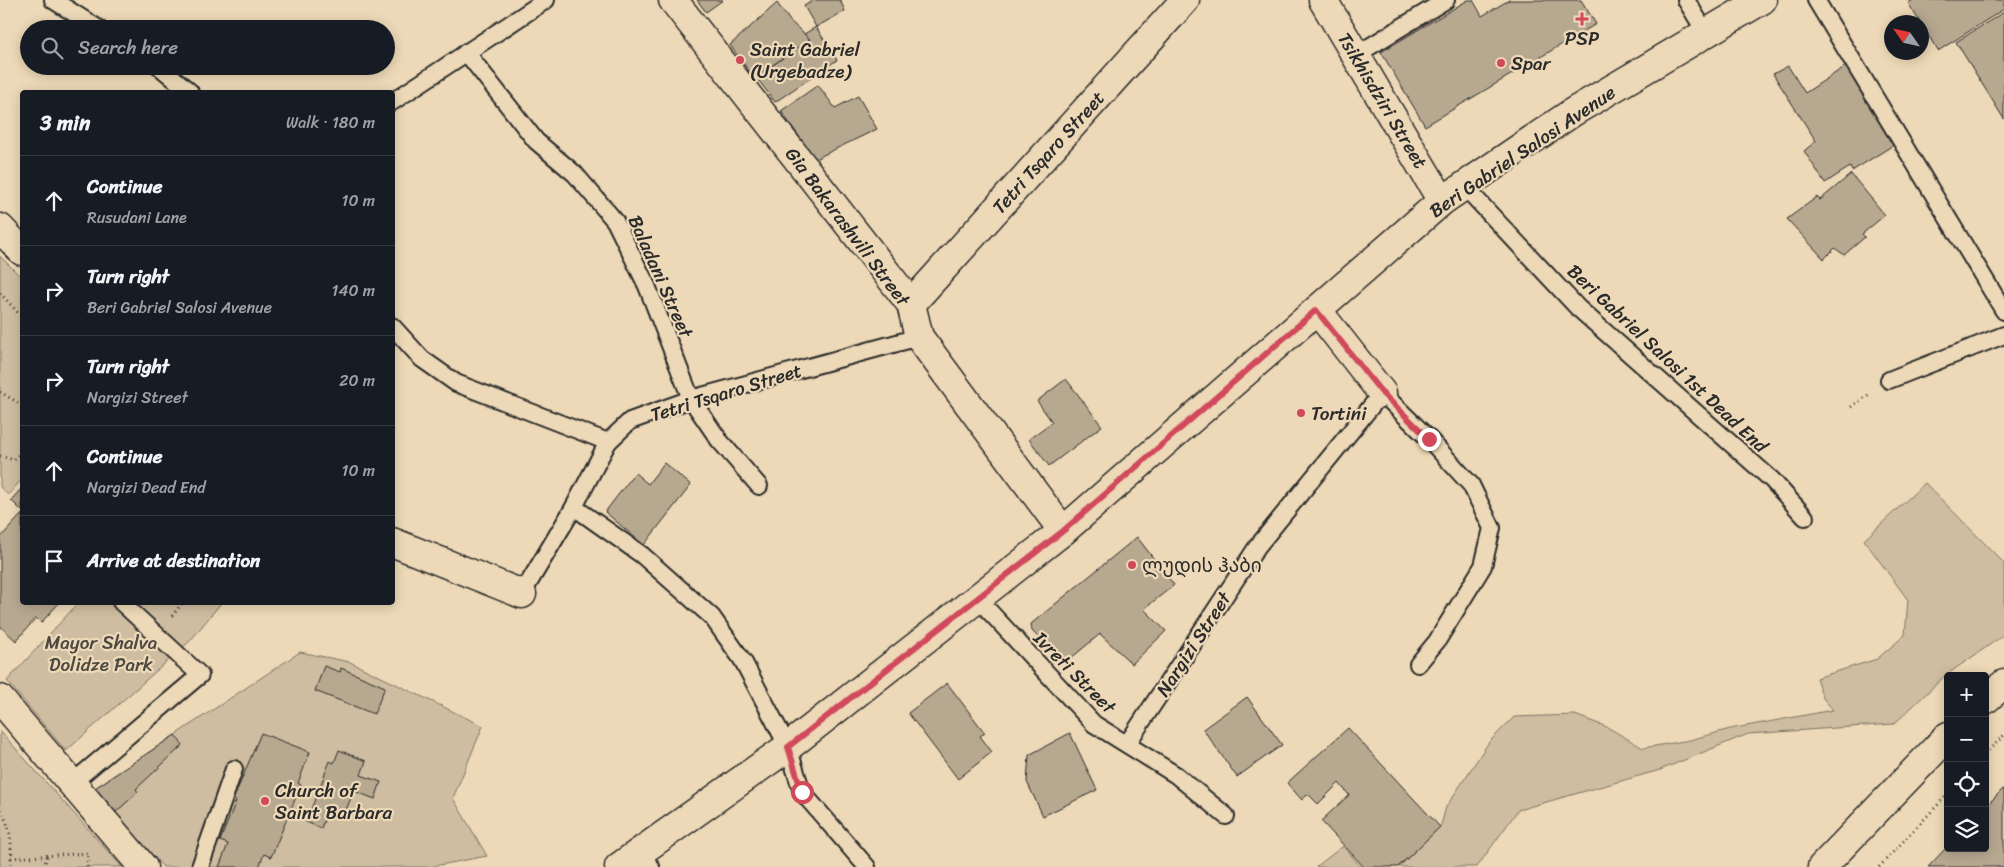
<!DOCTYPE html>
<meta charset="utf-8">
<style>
body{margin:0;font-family:Sriracha,"Noto Sans Georgian",sans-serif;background:#242831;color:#f1f3f6}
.controls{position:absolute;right:15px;bottom:15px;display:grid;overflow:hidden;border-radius:5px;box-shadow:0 2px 12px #0003}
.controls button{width:45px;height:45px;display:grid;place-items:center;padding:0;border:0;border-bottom:1px solid #363941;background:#171b24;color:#f1f3f6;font:25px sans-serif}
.compass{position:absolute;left:1884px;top:15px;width:45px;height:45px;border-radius:50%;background:#171b24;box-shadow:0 2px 12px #0003;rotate:304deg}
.stop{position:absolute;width:15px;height:15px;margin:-11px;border:4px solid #d1495b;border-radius:50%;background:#fff}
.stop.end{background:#d1495b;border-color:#fff;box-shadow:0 1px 5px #0008}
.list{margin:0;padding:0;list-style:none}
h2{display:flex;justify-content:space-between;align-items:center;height:65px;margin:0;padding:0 20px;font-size:21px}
h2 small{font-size:16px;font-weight:400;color:#9ea1a6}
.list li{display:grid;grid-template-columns:32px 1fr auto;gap:15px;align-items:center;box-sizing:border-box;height:90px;padding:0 20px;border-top:1px solid #363941}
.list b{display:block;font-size:19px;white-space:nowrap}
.list p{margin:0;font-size:16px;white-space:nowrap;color:#9ea1a6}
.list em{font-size:16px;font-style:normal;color:#9ea1a6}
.icon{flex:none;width:28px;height:28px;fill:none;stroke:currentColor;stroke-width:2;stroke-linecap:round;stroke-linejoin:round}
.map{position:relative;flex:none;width:2004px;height:867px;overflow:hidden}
.search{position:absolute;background:#171b24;box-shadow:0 2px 12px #0003;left:20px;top:20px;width:375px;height:55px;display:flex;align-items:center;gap:12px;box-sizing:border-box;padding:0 18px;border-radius:28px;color:#9ea1a6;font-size:19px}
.panel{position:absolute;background:#171b24;box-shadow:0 2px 12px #0003;left:20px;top:90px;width:375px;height:515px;border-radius:5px}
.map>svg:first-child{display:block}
</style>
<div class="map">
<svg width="2004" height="867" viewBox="0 0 2004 867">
<rect width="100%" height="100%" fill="#edd9b7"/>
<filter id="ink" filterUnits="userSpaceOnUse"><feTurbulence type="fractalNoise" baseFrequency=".02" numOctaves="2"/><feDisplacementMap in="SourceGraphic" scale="10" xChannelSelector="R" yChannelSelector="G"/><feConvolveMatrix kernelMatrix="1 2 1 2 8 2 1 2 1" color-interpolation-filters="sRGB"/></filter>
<g filter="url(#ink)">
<!-- green -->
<g fill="#cebda0" stroke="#7c7466">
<polygon points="0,256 22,278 22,479 8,495 0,487"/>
<polygon points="1925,483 2004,563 2004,635 1946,675 1894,724 1748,734 1660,770 1518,810 1477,867 1399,867 1441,825 1446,807 1489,742 1514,717 1575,715 1607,727 1643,748 1690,740 1730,729 1833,710 1823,698 1816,678 1877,659 1905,635 1908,600 1864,540"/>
<polygon points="78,603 221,603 190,641 66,751 7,681"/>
<polygon points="300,652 350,662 483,726 453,798 487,856 429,867 163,867 95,788"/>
<polygon points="0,731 122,867 0,867"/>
<polygon points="1343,846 1361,867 1316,867"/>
</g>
<!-- building -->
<g fill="#b7a890" stroke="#2b2b2b">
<polygon points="697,0 723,0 706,12"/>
<polygon points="810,0 840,0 845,11 816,27 804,6 811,2"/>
<polygon points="1468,0 1473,0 1482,16 1509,0 1581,0 1596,24 1425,126 1381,52"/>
<polygon points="1913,0 2004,0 2004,9 1938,51 1908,3"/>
<polygon points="777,3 790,21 810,39 754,78 730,45"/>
<polygon points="2004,12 2004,119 1956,42"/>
<polygon points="816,27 837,60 775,102 756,77 810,39 804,34"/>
<polygon points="1788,66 1805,93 1846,66 1895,144 1852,171 1850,167 1825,183 1804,151 1816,141 1773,74"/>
<polygon points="818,85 835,108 858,96 877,129 815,159 781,111"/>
<polygon points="1851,174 1885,215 1862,234 1865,237 1844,255 1835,248 1824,259 1787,219 1817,197 1820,200"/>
<polygon points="1066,379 1102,426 1049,466 1029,439 1052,422 1037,401"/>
<polygon points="664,463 691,485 644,545 605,512 635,473 648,484"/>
<polygon points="22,488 22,511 11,500"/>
<polygon points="22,514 22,602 60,602 41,623 36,618 16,641 0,626 0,538"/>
<polygon points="1137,537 1174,585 1144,609 1166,631 1132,664 1100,634 1064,664 1032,631 1031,624"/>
<polygon points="324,666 340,672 341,668 385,687 374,714 315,691"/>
<polygon points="947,683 985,733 980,736 992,752 958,779 908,713"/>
<polygon points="1247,697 1282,745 1237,777 1203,729"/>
<polygon points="1348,728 1440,827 1398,867 1364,867 1321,821 1349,795 1339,783 1318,804 1308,794 1302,800 1287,783"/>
<polygon points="261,733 310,752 298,783 301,785 271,857 264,854 259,867 219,867 228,844 220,841 236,801 233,800"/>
<polygon points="1070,733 1097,790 1043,816 1027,782 1029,755"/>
<polygon points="175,735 183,745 136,789 138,792 116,812 95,788"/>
<polygon points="339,750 366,761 361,775 381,782 375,799 354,791 343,817 328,811 321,828 306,822 330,761 334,763"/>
<polygon points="2004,788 2004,867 1928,867 1948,846 1948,848 1985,848 1985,807"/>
</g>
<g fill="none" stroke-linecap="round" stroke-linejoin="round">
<defs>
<g id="lane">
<polyline points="53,0 99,29"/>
<polyline points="1686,0 1706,33"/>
<polyline points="1816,0 2004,311"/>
<polyline points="466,52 536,141 575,174 615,221 647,286 691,399 719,440 759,486"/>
<polyline points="1356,55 1446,0"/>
<polyline points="159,66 190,92"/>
<polyline points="392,102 546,0"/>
<polyline points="1463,185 1578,308 1772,480 1805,517"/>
<polyline points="392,326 422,359 456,383 608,442"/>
<polyline points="1889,380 2004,335"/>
<polyline points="574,507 642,555 712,617 743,661 788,747 802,792 867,867"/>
<polyline points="522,594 574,507 608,442 630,421 691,399 919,337"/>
<polyline points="977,598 1094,724 1176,775 1226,816"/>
<polyline points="1127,744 1257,547 1382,393 1429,439 1471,485 1492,528 1483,566 1437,641 1418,664"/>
<polyline points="72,783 200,675 121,602"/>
<polyline points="639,853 651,867"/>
<polyline points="200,867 234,769"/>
</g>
<g id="street">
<polyline points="673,0 911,304 919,337 1063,531"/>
<polyline points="1323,0 1442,201"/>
<polyline points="0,228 22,251"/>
<polyline points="911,304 1185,0"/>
<polyline points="1317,310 1382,393"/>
<polyline points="392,542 522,594"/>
<polyline points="0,699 143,867"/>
<polyline points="1985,700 2004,684"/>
<polyline points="1822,867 1948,736"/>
</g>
<polyline id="secondary" points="619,867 788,747 1063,531 1442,201 1573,112 1762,0"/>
</defs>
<!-- lane casing -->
<use href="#lane" stroke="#2b2b2b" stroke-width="20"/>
<!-- street casing -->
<use href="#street" stroke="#2b2b2b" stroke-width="31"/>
<!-- secondary casing -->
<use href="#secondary" stroke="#2b2b2b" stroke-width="31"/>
<!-- path -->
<g stroke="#2b2b2b" stroke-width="3" stroke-dasharray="1 4" stroke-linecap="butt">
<polyline points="0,293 22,317"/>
<polyline points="0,392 22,405"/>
<polyline points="1851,407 1871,393"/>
<polyline points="0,456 14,460 22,451"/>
<polyline points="172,616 183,602"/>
<polyline points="1985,754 2004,735"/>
<path d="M 0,810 C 11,825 14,850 9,867"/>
<polyline points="11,858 90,853"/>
<polyline points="44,867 47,856"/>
<polyline points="87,867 88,853"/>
<polyline points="1879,867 1948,794"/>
</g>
<!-- lane -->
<use href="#lane" stroke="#edd9b7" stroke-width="16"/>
<!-- street -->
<use href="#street" stroke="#edd9b7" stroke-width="28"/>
<!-- secondary -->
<use href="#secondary" stroke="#edd9b7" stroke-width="28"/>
</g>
</g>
<g fill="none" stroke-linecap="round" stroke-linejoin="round" filter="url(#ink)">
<!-- route -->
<polyline stroke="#d1495b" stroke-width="6" points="802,792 788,747 1063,531 1316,310 1382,393 1429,439"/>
</g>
<!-- markers -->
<g fill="#d1495b" stroke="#edd9b7" stroke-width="2">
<path d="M1579.5 11.5h5v5h5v5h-5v5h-5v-5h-5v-5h5z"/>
<circle cx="740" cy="60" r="5"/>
<circle cx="1501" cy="63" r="5"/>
<circle cx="1301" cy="413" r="5"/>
<circle cx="1132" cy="565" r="5"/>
<circle cx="265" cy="801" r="5"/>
</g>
<g text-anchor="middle" stroke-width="4.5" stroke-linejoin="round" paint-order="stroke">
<!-- poi labels -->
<g font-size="19" fill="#2b2b2b" stroke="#edd9b7" text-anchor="start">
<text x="1582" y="45" text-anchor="middle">PSP</text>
<text x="750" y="56">Saint Gabriel<tspan x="750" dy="22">(Urgebadze)</tspan></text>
<text x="1511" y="70">Spar</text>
<text x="1311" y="420">Tortini</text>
<text x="1142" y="572">ლუდის ჰაბი</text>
<text x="275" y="797">Church of<tspan x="275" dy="22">Saint Barbara</tspan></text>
</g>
<!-- street labels -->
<g font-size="19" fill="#2b2b2b" stroke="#edd9b7">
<text transform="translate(1383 100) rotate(59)" y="7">Tsikhisdziri Street</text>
<text transform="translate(1522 151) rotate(-34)" y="7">Beri Gabriel Salosi Avenue</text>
<text transform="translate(1048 152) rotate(-48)" y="7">Tetri Tsqaro Street</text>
<text transform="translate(848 226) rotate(53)" y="7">Gia Bakarashvili Street</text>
<text transform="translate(661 276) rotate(66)" y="7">Baladani Street</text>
<text transform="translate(1668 358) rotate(43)" y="7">Beri Gabriel Salosi 1st Dead End</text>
<text transform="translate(726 392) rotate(-17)" y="7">Tetri Tsqaro Street</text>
<text transform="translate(1193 644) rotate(-57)" y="7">Nargizi Street</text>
<text transform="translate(1075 672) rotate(45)" y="7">Ivreti Street</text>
</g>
<!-- park labels -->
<g font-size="19" fill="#4c4842" stroke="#edd9b7">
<text x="101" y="649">Mayor Shalva<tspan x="101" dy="22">Dolidze Park</tspan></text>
</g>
</g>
</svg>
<div class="controls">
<button>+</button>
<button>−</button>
<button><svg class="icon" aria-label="locate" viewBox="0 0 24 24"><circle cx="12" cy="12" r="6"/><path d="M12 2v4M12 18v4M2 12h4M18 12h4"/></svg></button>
<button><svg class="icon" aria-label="layers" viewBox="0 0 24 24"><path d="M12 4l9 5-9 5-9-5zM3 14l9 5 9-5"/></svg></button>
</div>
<svg class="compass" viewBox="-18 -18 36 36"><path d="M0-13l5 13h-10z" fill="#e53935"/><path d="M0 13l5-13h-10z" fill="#9ea1a6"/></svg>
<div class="stop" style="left:802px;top:792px"></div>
<div class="stop end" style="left:1429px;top:439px"></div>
<div class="search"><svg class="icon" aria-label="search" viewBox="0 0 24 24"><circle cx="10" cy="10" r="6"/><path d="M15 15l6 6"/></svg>Search here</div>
<section class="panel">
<h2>3 min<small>Walk · 180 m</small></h2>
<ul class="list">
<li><svg class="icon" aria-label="ahead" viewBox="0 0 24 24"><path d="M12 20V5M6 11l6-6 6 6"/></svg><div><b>Continue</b><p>Rusudani Lane</p></div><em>10 m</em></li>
<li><svg class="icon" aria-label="right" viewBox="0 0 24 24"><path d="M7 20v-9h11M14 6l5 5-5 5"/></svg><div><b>Turn right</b><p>Beri Gabriel Salosi Avenue</p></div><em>140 m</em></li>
<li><svg class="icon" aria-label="right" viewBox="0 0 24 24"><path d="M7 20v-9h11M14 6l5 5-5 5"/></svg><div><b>Turn right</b><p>Nargizi Street</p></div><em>20 m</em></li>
<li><svg class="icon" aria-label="ahead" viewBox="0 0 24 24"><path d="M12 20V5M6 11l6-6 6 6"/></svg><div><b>Continue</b><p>Nargizi Dead End</p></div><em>10 m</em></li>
<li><svg class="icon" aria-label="arrive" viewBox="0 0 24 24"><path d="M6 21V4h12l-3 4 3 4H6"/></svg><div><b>Arrive at destination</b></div></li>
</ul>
</section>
</div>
